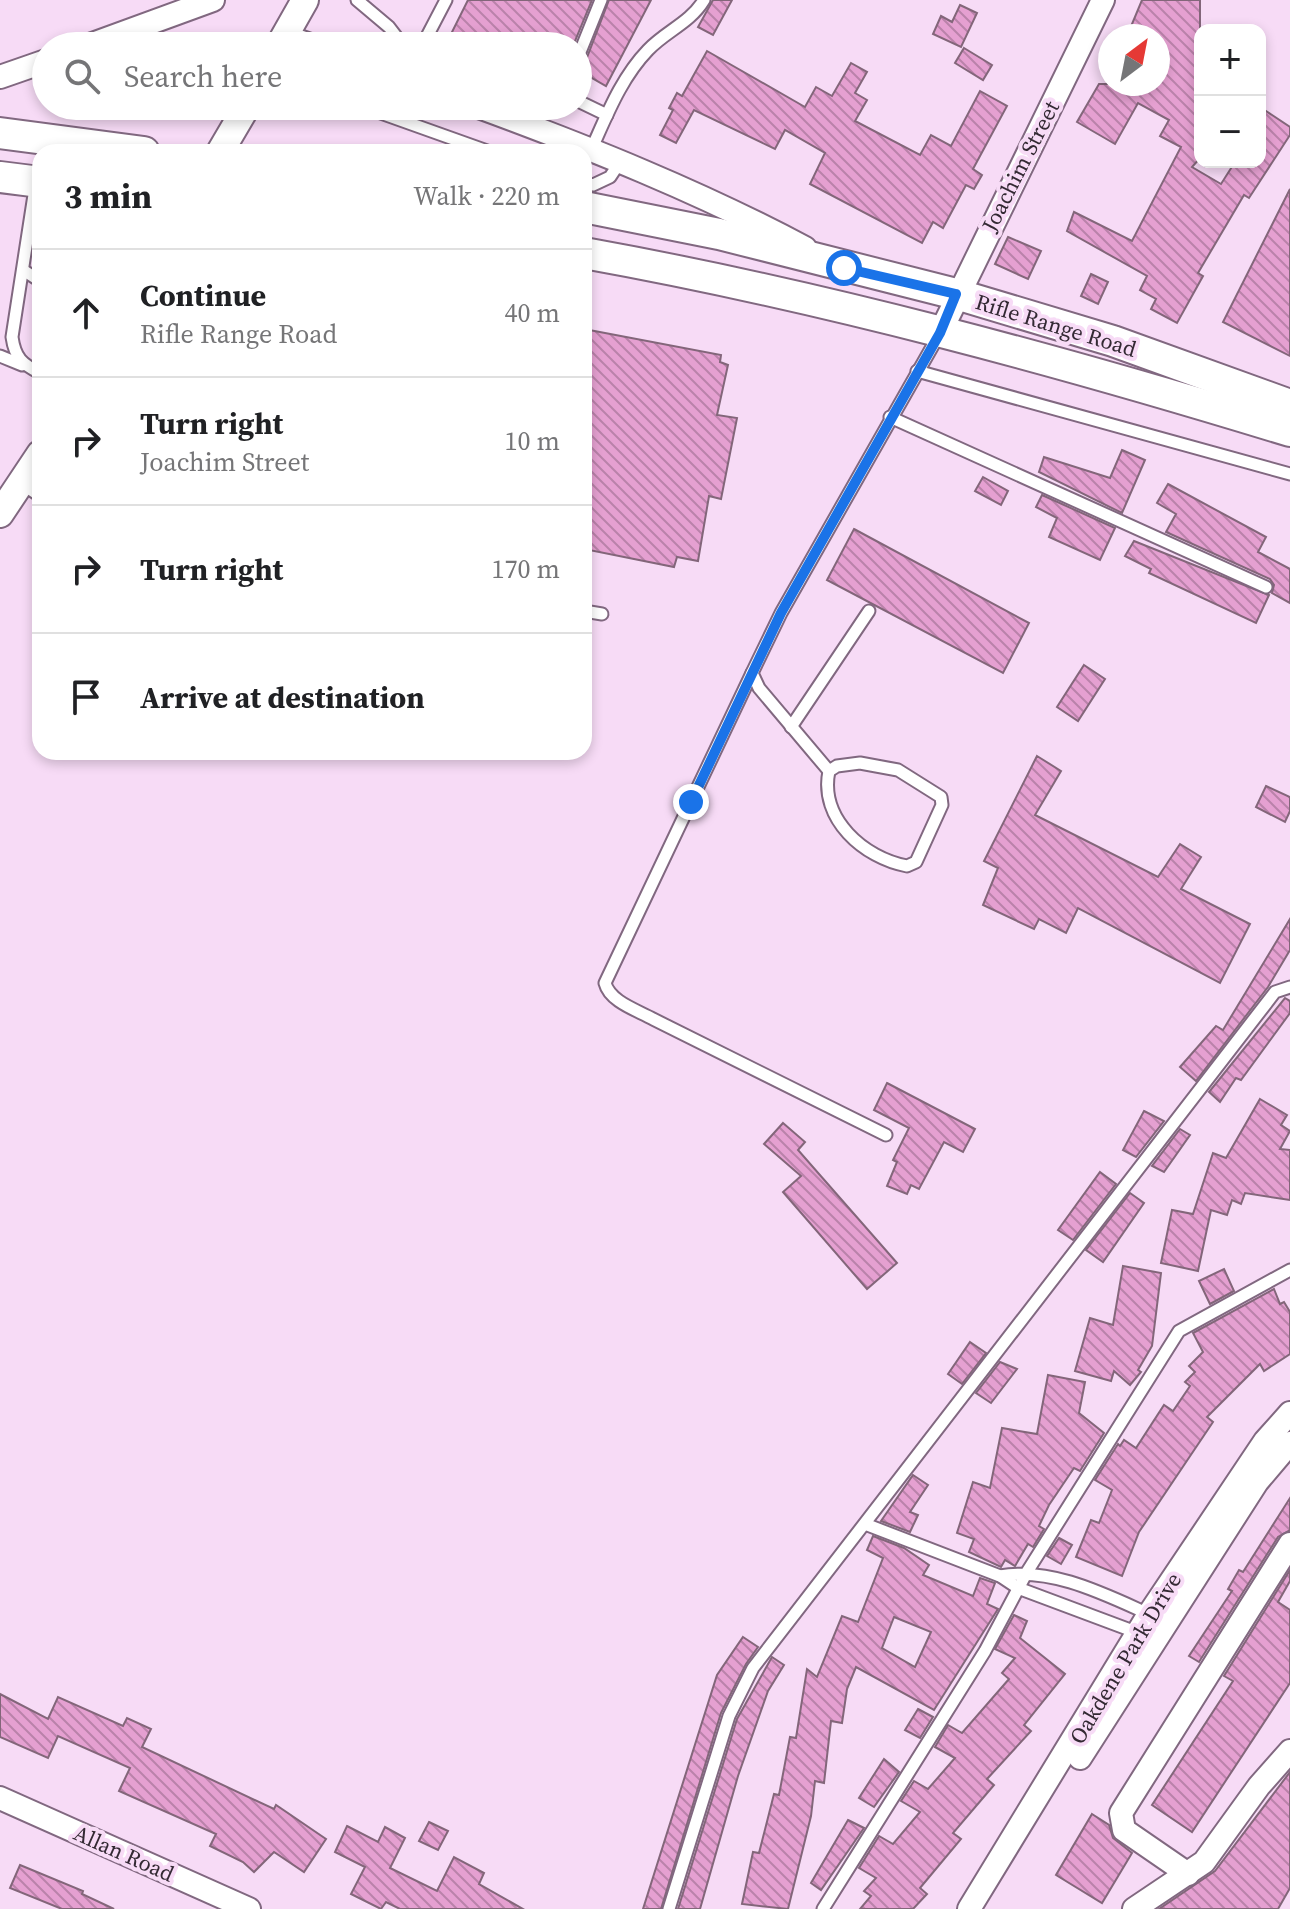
<!DOCTYPE html>
<meta charset="utf-8">
<style>
body{margin:0;font-family:"Source Serif 4",serif;background:#f6f6f6;color:#202124}
.controls{position:absolute;right:24px;top:24px;display:grid;overflow:hidden;border-radius:16px;box-shadow:0 4px 12px #0003}
.controls button{width:72px;height:72px;display:grid;place-items:center;padding:0;border:0;border-bottom:2px solid #e0e0e0;background:#fff;color:#202124;font:40px sans-serif}
.compass{position:absolute;left:1098px;top:24px;width:72px;height:72px;border-radius:50%;background:#fff;box-shadow:0 4px 12px #0003;rotate:32deg}
.stop{position:absolute;width:24px;height:24px;margin:-18px;border:6px solid #1a73e8;border-radius:50%;background:#fff}
.stop.end{background:#1a73e8;border-color:#fff;box-shadow:0 2px 8px #0008}
.list{margin:0;padding:0;list-style:none}
h2{display:flex;justify-content:space-between;align-items:center;height:104px;margin:0;padding:0 32px;font-size:34px}
h2 small{font-size:26px;font-weight:400;color:#757577}
.list li{display:grid;grid-template-columns:52px 1fr auto;gap:24px;align-items:center;box-sizing:border-box;height:128px;padding:0 32px;border-top:2px solid #e0e0e0}
.list b{display:block;font-size:30px;white-space:nowrap}
.list p{margin:0;font-size:26px;white-space:nowrap;color:#757577}
.list em{font-size:26px;font-style:normal;color:#757577}
.icon{flex:none;width:44px;height:44px;fill:none;stroke:currentColor;stroke-width:2;stroke-linecap:round;stroke-linejoin:round}
.map{position:relative;flex:none;width:1290px;height:1909px;overflow:hidden}
.search{position:absolute;background:#fff;box-shadow:0 4px 12px #0003;left:32px;top:32px;width:560px;height:88px;display:flex;align-items:center;gap:20px;box-sizing:border-box;padding:0 28px;border-radius:44px;color:#757577;font-size:30px}
.panel{position:absolute;background:#fff;box-shadow:0 4px 12px #0003;left:32px;top:144px;width:560px;height:616px;border-radius:24px}
.map>svg:first-child{display:block}
</style>
<div class="map">
<svg width="1290" height="1909" viewBox="0 0 1290 1909">
<defs>
<pattern id="building-back-hatch" width="6" height="6" patternUnits="userSpaceOnUse" patternTransform="scale(2)"><rect width="6" height="6" fill="#e5a0d1"/><path d="M-1 5l2 2M0 0l6 6M5-1l2 2" fill="none" stroke="#ba82aa"/></pattern>
</defs>
<rect width="100%" height="100%" fill="#f7dbf6"/>
<!-- building -->
<g fill="url(#building-back-hatch)" stroke="#83667a" stroke-width="2" fill-rule="evenodd">
<polygon points="468,0 592,0 573,46 474,46 451,34"/>
<polygon points="609,0 651,0 606,86 578,70 586,60"/>
<polygon points="713,0 732,0 713,35 698,27"/>
<polygon points="1142,0 1200,0 1200,158 1192,167 1221,184 1235,162 1260,162 1260,107 1290,127 1290,135 1249,198 1244,195 1198,273 1203,276 1177,323 1151,309 1156,299 1140,290 1147,276 1067,231 1074,212 1132,241 1181,147 1160,136 1169,120 1138,103 1115,144 1077,122 1099,84 1158,84 1158,36 1127,36"/>
<polygon points="960,5 977,13 961,47 933,34 941,16 952,22"/>
<polygon points="964,48 992,65 983,80 955,63"/>
<polygon points="707,51 805,107 816,87 832,96 851,63 867,72 855,93 867,100 855,121 920,155 931,135 951,146 980,91 1007,106 973,169 982,175 974,189 966,185 943,228 933,222 922,243 810,184 825,153 785,130 775,149 694,110 676,143 660,135 673,110 669,108 677,93 682,96"/>
<polygon points="1290,189 1290,356 1223,322"/>
<polygon points="1008,237 1041,251 1028,279 995,264"/>
<polygon points="1091,274 1108,282 1098,304 1081,296"/>
<polygon points="584,329 721,355 720,362 728,365 717,415 737,418 721,499 709,496 698,561 677,557 674,567 584,549"/>
<polygon points="1122,450 1145,460 1122,513 1039,472 1044,457 1110,478"/>
<polygon points="983,477 1008,491 1001,505 975,491"/>
<polygon points="1168,484 1266,537 1258,552 1290,569 1290,603 1272,593 1274,585 1270,579 1166,532 1176,514 1157,503"/>
<polygon points="1042,495 1115,528 1100,560 1049,537 1057,518 1036,507"/>
<polygon points="854,529 1029,623 1003,673 827,580"/>
<polygon points="1134,541 1269,595 1256,623 1149,573 1151,569 1125,556"/>
<polygon points="1084,665 1105,679 1078,721 1057,707"/>
<polygon points="1037,756 1061,771 1035,815 1158,877 1180,844 1201,857 1181,889 1250,924 1220,983 1078,908 1066,933 1039,919 1034,929 983,905 998,868 984,861"/>
<polygon points="1266,786 1290,797 1290,811 1285,822 1256,807"/>
<polygon points="1290,919 1290,950 1268,987 1196,1081 1180,1067 1216,1026 1223,1030"/>
<polygon points="1285,998 1290,1001 1290,1013 1241,1080 1236,1078 1220,1102 1209,1092"/>
<polygon points="887,1083 975,1129 963,1152 944,1142 919,1189 911,1185 907,1194 887,1186 897,1162 893,1160 909,1128 874,1110"/>
<polygon points="1260,1099 1287,1115 1281,1125 1290,1131 1280,1149 1290,1150 1290,1200 1245,1193 1241,1204 1232,1200 1227,1215 1211,1210 1198,1271 1161,1263 1172,1210 1193,1214 1213,1153 1226,1158"/>
<polygon points="1144,1111 1164,1121 1136,1157 1123,1150"/>
<polygon points="783,1123 805,1142 798,1150 897,1263 867,1289 783,1192 801,1176 764,1144"/>
<polygon points="1180,1129 1190,1135 1164,1172 1152,1166"/>
<polygon points="1100,1172 1116,1184 1073,1240 1058,1230"/>
<polygon points="1130,1193 1144,1203 1103,1262 1086,1250"/>
<polygon points="1123,1266 1161,1273 1152,1346 1138,1370 1141,1372 1130,1385 1114,1371 1111,1381 1075,1371 1090,1318 1113,1325"/>
<polygon points="1224,1269 1234,1291 1210,1304 1199,1281"/>
<polygon points="1274,1289 1280,1304 1284,1302 1290,1312 1290,1354 1264,1371 1260,1364 1207,1417 1213,1422 1139,1532 1122,1576 1076,1557 1091,1520 1099,1523 1112,1490 1095,1480 1118,1444 1120,1446 1124,1440 1136,1448 1164,1405 1173,1411 1190,1386 1185,1382 1195,1372 1189,1366 1203,1352 1193,1333"/>
<polygon points="970,1342 986,1353 962,1384 948,1374"/>
<polygon points="1000,1362 1017,1369 991,1403 976,1393"/>
<polygon points="1048,1375 1085,1382 1079,1413 1104,1433 1080,1471 1074,1468 1049,1505 1039,1526 1044,1529 1033,1547 1028,1544 1015,1566 1005,1560 1001,1567 969,1552 974,1539 957,1533 973,1482 990,1488 1002,1428 1037,1434"/>
<polygon points="913,1475 928,1485 910,1512 918,1515 910,1532 881,1521"/>
<polygon points="1290,1498 1290,1530 1278,1537 1199,1662 1189,1656 1232,1591 1228,1589 1239,1570 1243,1572"/>
<path d="M 873,1536 L 904,1548 L 929,1565 L 923,1575 L 973,1596 L 980,1578 L 995,1583 L 987,1604 L 998,1609 L 934,1710 L 856,1667 L 847,1689 L 842,1723 L 831,1721 L 824,1783 L 815,1781 L 811,1816 L 788,1909 L 742,1904 L 753,1852 L 759,1853 L 774,1794 L 779,1795 L 790,1737 L 796,1738 L 807,1669 L 817,1677 L 842,1616 L 858,1622 L 883,1558 L 867,1550 ZM 894,1617 L 931,1632 L 915,1667 L 882,1648 Z"/>
<polygon points="1059,1538 1072,1545 1061,1564 1047,1556"/>
<polygon points="1290,1570 1290,1581 1278,1602 1290,1610 1290,1683 1192,1832 1152,1805 1233,1681 1224,1676"/>
<polygon points="1014,1615 1027,1621 1020,1638 1065,1674 1024,1725 1031,1731 987,1779 994,1785 953,1833 961,1839 920,1888 927,1894 913,1909 860,1909 871,1896 864,1891 876,1878 859,1868 879,1836 893,1844 920,1812 901,1801 914,1781 928,1789 955,1758 935,1747 948,1725 962,1733 1009,1679 1002,1673 1015,1658 995,1649"/>
<polygon points="743,1637 758,1647 746,1664 721,1713 661,1909 643,1909 717,1675"/>
<polygon points="772,1657 784,1665 768,1691 738,1776 700,1909 678,1909 737,1719"/>
<polygon points="0,1694 48,1719 58,1697 123,1726 127,1718 151,1729 142,1747 274,1809 276,1805 326,1839 304,1872 274,1852 254,1872 243,1862 210,1846 216,1834 119,1791 130,1768 58,1736 48,1758 0,1737"/>
<polygon points="918,1709 933,1717 920,1738 905,1730"/>
<polygon points="884,1759 899,1772 874,1807 859,1798"/>
<polygon points="1290,1772 1290,1888 1278,1909 1159,1909 1215,1871"/>
<polygon points="1092,1814 1109,1825 1113,1838 1132,1853 1102,1903 1056,1875"/>
<polygon points="848,1820 864,1828 821,1890 811,1883"/>
<polygon points="429,1822 448,1831 438,1850 419,1841"/>
<polygon points="347,1826 378,1842 385,1827 405,1838 390,1868 437,1891 454,1857 484,1873 479,1884 523,1909 400,1909 386,1902 381,1909 351,1894 365,1867 335,1852"/>
<polygon points="20,1865 83,1891 82,1894 114,1909 62,1909 10,1888"/>
</g>
<g fill="none" stroke-linecap="round" stroke-linejoin="round">
<defs>
<g id="service">
<polyline points="357,0 389,27 399,40 398,46"/>
<polyline points="422,46 446,0"/>
<polyline points="578,57 601,0"/>
<polyline points="578,101 607,115"/>
<polyline points="361,106 490,152"/>
<path d="M 591,150 C 607,115 621,78 648,50 C 666,31 690,23 704,0"/>
<path d="M 36,182 L 12,337 C 15,358 22,364 40,373"/>
<polyline points="584,183 593,185 610,177 620,162"/>
<polyline points="23,270 40,281"/>
<polyline points="0,356 22,365"/>
<polyline points="917,371 1290,474"/>
<polyline points="890,417 1266,587"/>
<polyline points="22,484 40,496"/>
<polyline points="584,611 602,614"/>
<path d="M 752,673 L 605,983 C 610,1002 637,1010 653,1019 L 886,1135"/>
<polyline points="791,727 869,611"/>
<path d="M 860,763 L 898,770 L 941,797 L 942,805 L 916,862 L 907,866 C 864,858 819,819 829,771 L 837,766 Z"/>
<polyline points="829,771 759,688 752,673 781,613 940,333"/>
<polyline points="865,1524 1000,1576 1018,1588 1141,1634"/>
<path d="M 1000,1576 C 1052,1567 1104,1594 1151,1615"/>
<polyline points="669,1909 729,1716 753,1668 1275,992 1290,987"/>
<polyline points="823,1909 985,1651 1027,1572 1179,1331 1290,1270"/>
</g>
<g id="minor">
<polyline points="285,36 313,46"/>
<polyline points="87,46 213,0"/>
<polyline points="0,77 46,61"/>
<path d="M 476,106 C 588,147 700,192 805,248"/>
<polyline points="940,333 1103,0"/>
<polyline points="1080,1758 1257,1482 1290,1443"/>
<polyline points="0,1798 249,1909"/>
<polyline points="1188,1874 1124,1830 1121,1813 1290,1544"/>
<polyline points="969,1909 1149,1614 1265,1441 1290,1413"/>
<polyline points="1134,1909 1204,1862 1259,1786 1290,1751"/>
</g>
<g id="tertiary">
<polyline points="279,46 305,0"/>
<polyline points="220,152 247,106"/>
<polyline points="0,514 40,454"/>
</g>
<g id="secondary">
<polyline points="0,133 144,152"/>
<polyline points="0,177 40,182"/>
<polyline points="584,207 719,234 956,294 1113,341 1290,405"/>
<path d="M 584,253 C 823,296 1058,360 1290,431"/>
</g>
</defs>
<!-- service casing -->
<use href="#service" stroke="#816880" stroke-width="15"/>
<!-- minor casing -->
<use href="#minor" stroke="#816880" stroke-width="26"/>
<!-- tertiary casing -->
<use href="#tertiary" stroke="#816880" stroke-width="30"/>
<!-- secondary casing -->
<use href="#secondary" stroke="#816880" stroke-width="34"/>
<!-- service -->
<use href="#service" stroke="#fff" stroke-width="11"/>
<!-- minor -->
<use href="#minor" stroke="#fff" stroke-width="22"/>
<!-- tertiary -->
<use href="#tertiary" stroke="#fff" stroke-width="26"/>
<!-- secondary -->
<use href="#secondary" stroke="#fff" stroke-width="30"/>
</g>
<g fill="none" stroke-linecap="round" stroke-linejoin="round">
<!-- route -->
<polyline stroke="#1a73e8" stroke-width="10" points="691,802 781,613 940,333 956,294 844,268"/>
</g>
<g text-anchor="middle" stroke-width="8" stroke-linejoin="round" paint-order="stroke">
<!-- street labels -->
<g font-size="22" fill="#332933" stroke="#f7dbf6">
<text transform="translate(1020 166) rotate(-63)" y="8">Joachim Street</text>
<text transform="translate(1056 325) rotate(17)" y="8">Rifle Range Road</text>
<text transform="translate(1125 1658) rotate(-59)" y="8">Oakdene Park Drive</text>
<text transform="translate(124 1853) rotate(24)" y="8">Allan Road</text>
</g>
</g>
</svg>
<div class="controls">
<button>+</button>
<button>−</button>
</div>
<svg class="compass" viewBox="-18 -18 36 36"><path d="M0-13l5 13h-10z" fill="#e53935"/><path d="M0 13l5-13h-10z" fill="#757577"/></svg>
<div class="stop" style="left:844px;top:268px"></div>
<div class="stop end" style="left:691px;top:802px"></div>
<div class="search"><svg class="icon" aria-label="search" viewBox="0 0 24 24"><circle cx="10" cy="10" r="6"/><path d="M15 15l6 6"/></svg>Search here</div>
<section class="panel">
<h2>3 min<small>Walk · 220 m</small></h2>
<ul class="list">
<li><svg class="icon" aria-label="ahead" viewBox="0 0 24 24"><path d="M12 20V5M6 11l6-6 6 6"/></svg><div><b>Continue</b><p>Rifle Range Road</p></div><em>40 m</em></li>
<li><svg class="icon" aria-label="right" viewBox="0 0 24 24"><path d="M7 20v-9h11M14 6l5 5-5 5"/></svg><div><b>Turn right</b><p>Joachim Street</p></div><em>10 m</em></li>
<li><svg class="icon" aria-label="right" viewBox="0 0 24 24"><path d="M7 20v-9h11M14 6l5 5-5 5"/></svg><div><b>Turn right</b></div><em>170 m</em></li>
<li><svg class="icon" aria-label="arrive" viewBox="0 0 24 24"><path d="M6 21V4h12l-3 4 3 4H6"/></svg><div><b>Arrive at destination</b></div></li>
</ul>
</section>
</div>
